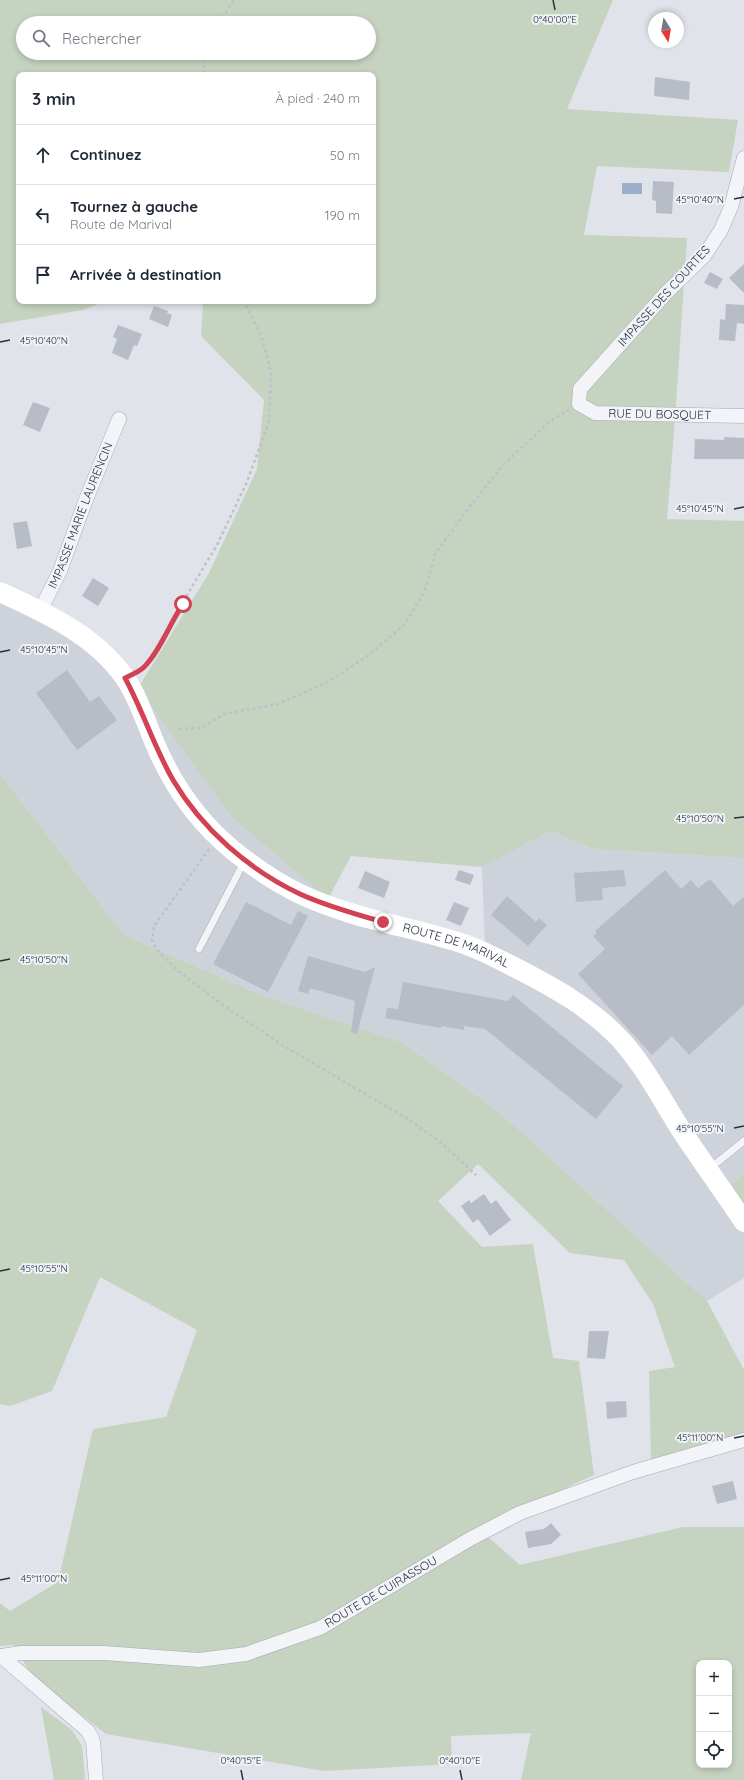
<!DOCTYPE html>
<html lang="fr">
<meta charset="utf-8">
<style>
body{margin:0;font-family:Quicksand,sans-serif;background:#f6f6f7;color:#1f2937}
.controls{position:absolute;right:12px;bottom:12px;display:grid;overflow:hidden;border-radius:8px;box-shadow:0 2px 6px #0003}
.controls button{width:36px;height:36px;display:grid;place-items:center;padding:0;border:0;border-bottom:1px solid #e0e1e3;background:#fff;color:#1f2937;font:20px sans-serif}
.compass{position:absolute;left:648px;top:12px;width:36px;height:36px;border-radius:50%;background:#fff;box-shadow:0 2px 6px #0003;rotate:169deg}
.stop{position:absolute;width:12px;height:12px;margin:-9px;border:3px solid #d14254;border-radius:50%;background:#fff}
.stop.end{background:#d14254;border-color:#fff;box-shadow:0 1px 4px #0008}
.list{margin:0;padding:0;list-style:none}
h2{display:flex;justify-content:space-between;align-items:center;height:52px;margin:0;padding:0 16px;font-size:17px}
h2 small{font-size:13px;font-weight:400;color:#747a83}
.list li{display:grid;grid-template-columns:26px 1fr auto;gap:12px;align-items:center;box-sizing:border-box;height:60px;padding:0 16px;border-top:1px solid #e0e1e3}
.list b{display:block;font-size:15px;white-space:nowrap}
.list p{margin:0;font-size:13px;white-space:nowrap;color:#747a83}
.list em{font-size:13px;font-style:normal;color:#747a83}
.icon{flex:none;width:22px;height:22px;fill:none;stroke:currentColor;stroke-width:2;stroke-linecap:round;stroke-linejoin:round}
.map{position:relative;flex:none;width:744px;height:1780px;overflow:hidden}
.search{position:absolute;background:#fff;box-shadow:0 2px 6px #0003;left:16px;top:16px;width:360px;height:44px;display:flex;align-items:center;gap:10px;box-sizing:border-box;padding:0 14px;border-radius:22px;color:#747a83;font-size:15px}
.panel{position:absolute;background:#fff;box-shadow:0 2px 6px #0003;left:16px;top:72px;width:360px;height:232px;border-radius:8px}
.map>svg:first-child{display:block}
</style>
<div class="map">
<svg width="744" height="1780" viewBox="0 0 744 1780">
<rect width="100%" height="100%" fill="#e0e3e9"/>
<!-- built -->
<polygon fill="#ced2db" points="0,581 88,632 328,899 485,948 482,867 551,831 593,849 744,858 744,1173 728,1187 744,1210 744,1278 707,1301 498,1111 403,1043 261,995 124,935 0,774"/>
<!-- green -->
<g fill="#c5d3c0" fill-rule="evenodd">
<path d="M 0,0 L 613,0 L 567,109 L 738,120 L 729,172 L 597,166 L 584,235 L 687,238 L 675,419 L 667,519 L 744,521 L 744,858 L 593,849 L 551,831 L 482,867 L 351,856 L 328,899 L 232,817 L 138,688 L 209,573 L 257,469 L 264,400 L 201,336 L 203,305 L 194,301 L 373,301 L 373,75 L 19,75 L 19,301 L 106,301 L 83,310 L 0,324 ZM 23,23 L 369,23 L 369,53 L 23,53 Z"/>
<path d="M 0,774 L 124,935 L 261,995 L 403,1043 L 498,1111 L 707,1301 L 744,1370 L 744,1434 L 651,1460 L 649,1371 L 675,1367 L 653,1304 L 624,1260 L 570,1253 L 478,1164 L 438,1201 L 482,1247 L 533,1244 L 553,1358 L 579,1361 L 594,1475 L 478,1528 L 520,1565 L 683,1527 L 744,1527 L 744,1780 L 521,1780 L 531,1733 L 451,1736 L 452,1764 L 324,1771 L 106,1734 L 32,1676 L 14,1645 L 0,1646 L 0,1603 L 10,1611 L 58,1582 L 93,1429 L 166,1417 L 197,1330 L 100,1277 L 52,1391 L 10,1406 L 0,1404 ZM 699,1663 L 729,1663 L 729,1765 L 699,1765 Z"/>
<polygon points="744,1173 744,1210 728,1187"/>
<polygon points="41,1707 72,1730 82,1746 85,1780 54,1780"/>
</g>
<!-- water -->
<rect fill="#9ab0ca" x="622" y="183" width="20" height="11"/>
<!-- building -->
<g fill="#b7bcc6">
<polygon points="655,77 690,82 689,100 654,96"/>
<polygon points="653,181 674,182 672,214 656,213 656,201 652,200"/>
<polygon points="744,264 744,293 729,278"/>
<polygon points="710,272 723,279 717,289 704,283"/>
<polygon points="726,304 744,305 744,324 737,323 735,341 719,340 720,319 725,320"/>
<polygon points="154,306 168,311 167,313 172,315 168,327 149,319"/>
<polygon points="118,325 142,334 137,346 134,345 128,360 112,353 117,339 113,337"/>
<polygon points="33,402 50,408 40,432 23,425"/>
<polygon points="724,437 744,438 744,459 694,459 695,439 724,440"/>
<polygon points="27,521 32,546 17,549 13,523"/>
<polygon points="93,578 109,588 98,606 82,596"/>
<polygon points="67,670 90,702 99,696 117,720 77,750 36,693"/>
<polygon points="459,870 474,875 470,885 455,880"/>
<polygon points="624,870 626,886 602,888 603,900 576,902 574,873"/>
<polygon points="665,870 681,889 691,880 698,888 710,879 733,906 744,897 744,1005 689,1055 672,1036 652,1055 578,974 605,949 593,936 597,933 595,931"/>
<polygon points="365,871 390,882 384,898 358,888"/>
<polygon points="507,896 536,922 539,918 547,925 528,946 491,915"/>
<polygon points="246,902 291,925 298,911 308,916 268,992 213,964"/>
<polygon points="454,902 469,908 461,926 446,920"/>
<polygon points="308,956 365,972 375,967 357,1034 351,1032 355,1001 310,988 308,994 298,991"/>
<polygon points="403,982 508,1001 513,995 623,1086 596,1119 485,1029 464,1026 464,1030 442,1026 441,1028 385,1018 387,1008 398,1009"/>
<polygon points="484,1194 491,1204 496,1200 511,1220 490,1236 478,1219 473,1223 461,1206 469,1200 471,1203"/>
<polygon points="589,1331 609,1331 605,1359 587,1358"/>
<polygon points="626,1401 627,1417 607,1419 606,1402"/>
<polygon points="733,1481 737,1499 717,1504 712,1486"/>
<polygon points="551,1523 561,1535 551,1544 528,1548 525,1532 544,1529"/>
</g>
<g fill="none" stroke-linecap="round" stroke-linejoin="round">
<defs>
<g id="service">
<polyline points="199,949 244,862"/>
<polyline points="709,1169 744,1141"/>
</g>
<g id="minor">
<path id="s1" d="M 744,158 L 731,207 L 721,230 L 704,256 L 666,293 L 580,389 L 579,404 L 595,413 L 744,416"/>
<path id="s2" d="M 40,611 L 60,571 L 85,502 L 119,419"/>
<path id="s3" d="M 0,1656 L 21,1653 L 104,1653 L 199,1660 L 246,1654 L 320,1628 L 470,1539 L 520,1513 L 633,1472 L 744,1440"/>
<polyline points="1,1656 88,1731 93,1741 96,1780"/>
</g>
</defs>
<!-- service casing -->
<use href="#service" stroke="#a5aab3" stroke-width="8"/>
<!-- minor casing -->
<use href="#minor" stroke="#a5aab3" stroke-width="15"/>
<!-- path -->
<g stroke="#bdc1c8" stroke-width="2.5" stroke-dasharray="3 3" stroke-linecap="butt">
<polyline points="219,23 234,0"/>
<polyline points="203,53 204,75"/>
<polyline points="138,671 143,669 152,657 172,620 217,545 247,482 269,421 271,372 261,335 244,301"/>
<polyline points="179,729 201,728 224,714 278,704 328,682 369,655 405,624 425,590 435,554 471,505 504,464 550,421 569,410"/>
<polyline points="209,849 154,926 152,940 156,949 177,970 223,1005 284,1046 406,1118 438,1140 476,1175"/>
</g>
<!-- service -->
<use href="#service" stroke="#f2f4f7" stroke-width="7"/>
<!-- minor -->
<use href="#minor" stroke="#f2f4f7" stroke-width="14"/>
<!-- secondary -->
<path stroke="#fff" stroke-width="20" id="s4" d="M 0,592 C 46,613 95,635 125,678 C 141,701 148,731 161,757 C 178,793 204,827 235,852 C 255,868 277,883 300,894 C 351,918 407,926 461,943 C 480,949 498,959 516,968 C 555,988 591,1008 621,1040 C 646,1068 663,1102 683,1133 C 703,1163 724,1192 744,1222"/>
</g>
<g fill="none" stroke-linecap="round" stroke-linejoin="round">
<!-- route -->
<path stroke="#d14254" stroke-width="5" d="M 183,604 C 170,623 160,651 144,667 C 139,672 131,675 125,678 C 143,711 154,747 173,780 C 202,829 249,870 300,894 C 326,906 355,914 383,922"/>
</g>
<!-- ticks -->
<path fill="none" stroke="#283041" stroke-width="1.5" d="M 553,0 L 555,10M 734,199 L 744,197M 0,342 L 10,340M 734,509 L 744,507M 0,652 L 10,650M 734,818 L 744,817M 0,961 L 10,959M 734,1128 L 744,1126M 0,1271 L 10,1269M 734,1438 L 744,1436M 0,1580 L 10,1578M 241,1770 L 243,1780M 460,1770 L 462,1780"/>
<g text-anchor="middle" stroke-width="4" stroke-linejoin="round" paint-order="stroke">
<!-- street labels -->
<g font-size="12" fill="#283041" stroke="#eff2f6">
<text transform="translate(664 296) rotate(-48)" y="4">IMPASSE DES COURTES</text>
<text dy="4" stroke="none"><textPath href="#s1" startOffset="387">RUE DU BOSQUET</textPath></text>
<text dy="4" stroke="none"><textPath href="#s2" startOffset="104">IMPASSE MARIE LAURENCIN</textPath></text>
<text dy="4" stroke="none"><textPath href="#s4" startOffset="604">ROUTE DE MARIVAL</textPath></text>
<text dy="4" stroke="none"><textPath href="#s3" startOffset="396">ROUTE DE CUIRASSOU</textPath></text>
</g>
</g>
<g font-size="10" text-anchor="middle" fill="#283041" stroke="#eff2f6" stroke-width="4" stroke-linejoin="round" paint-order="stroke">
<text x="555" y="23">0°40'00"E</text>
<text x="700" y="203">45°10'40"N</text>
<text x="44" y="344">45°10'40"N</text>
<text x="700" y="512">45°10'45"N</text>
<text x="44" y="653">45°10'45"N</text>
<text x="700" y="822">45°10'50"N</text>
<text x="44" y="963">45°10'50"N</text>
<text x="700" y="1132">45°10'55"N</text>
<text x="44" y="1272">45°10'55"N</text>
<text x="700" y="1441">45°11'00"N</text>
<text x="44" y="1582">45°11'00"N</text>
<text x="241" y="1764">0°40'15"E</text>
<text x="460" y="1764">0°40'10"E</text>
</g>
</svg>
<div class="controls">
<button>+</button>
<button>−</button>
<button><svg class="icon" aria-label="locate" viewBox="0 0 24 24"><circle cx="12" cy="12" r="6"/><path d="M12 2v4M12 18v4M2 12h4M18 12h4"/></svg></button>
</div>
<svg class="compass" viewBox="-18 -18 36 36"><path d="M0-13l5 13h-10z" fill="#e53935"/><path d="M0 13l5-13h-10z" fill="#747a83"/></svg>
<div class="stop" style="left:183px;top:604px"></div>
<div class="stop end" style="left:383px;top:922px"></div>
<div class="search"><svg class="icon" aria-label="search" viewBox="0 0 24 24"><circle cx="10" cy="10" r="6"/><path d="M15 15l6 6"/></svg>Rechercher</div>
<section class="panel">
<h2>3 min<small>À pied · 240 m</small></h2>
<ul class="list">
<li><svg class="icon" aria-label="ahead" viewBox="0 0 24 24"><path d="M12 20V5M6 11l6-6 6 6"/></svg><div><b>Continuez</b></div><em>50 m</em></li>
<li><svg class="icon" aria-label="left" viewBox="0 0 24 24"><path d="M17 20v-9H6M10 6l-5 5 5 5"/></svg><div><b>Tournez à gauche</b><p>Route de Marival</p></div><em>190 m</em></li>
<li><svg class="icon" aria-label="arrive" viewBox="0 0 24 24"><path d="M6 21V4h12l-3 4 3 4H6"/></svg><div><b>Arrivée à destination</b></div></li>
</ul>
</section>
</div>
